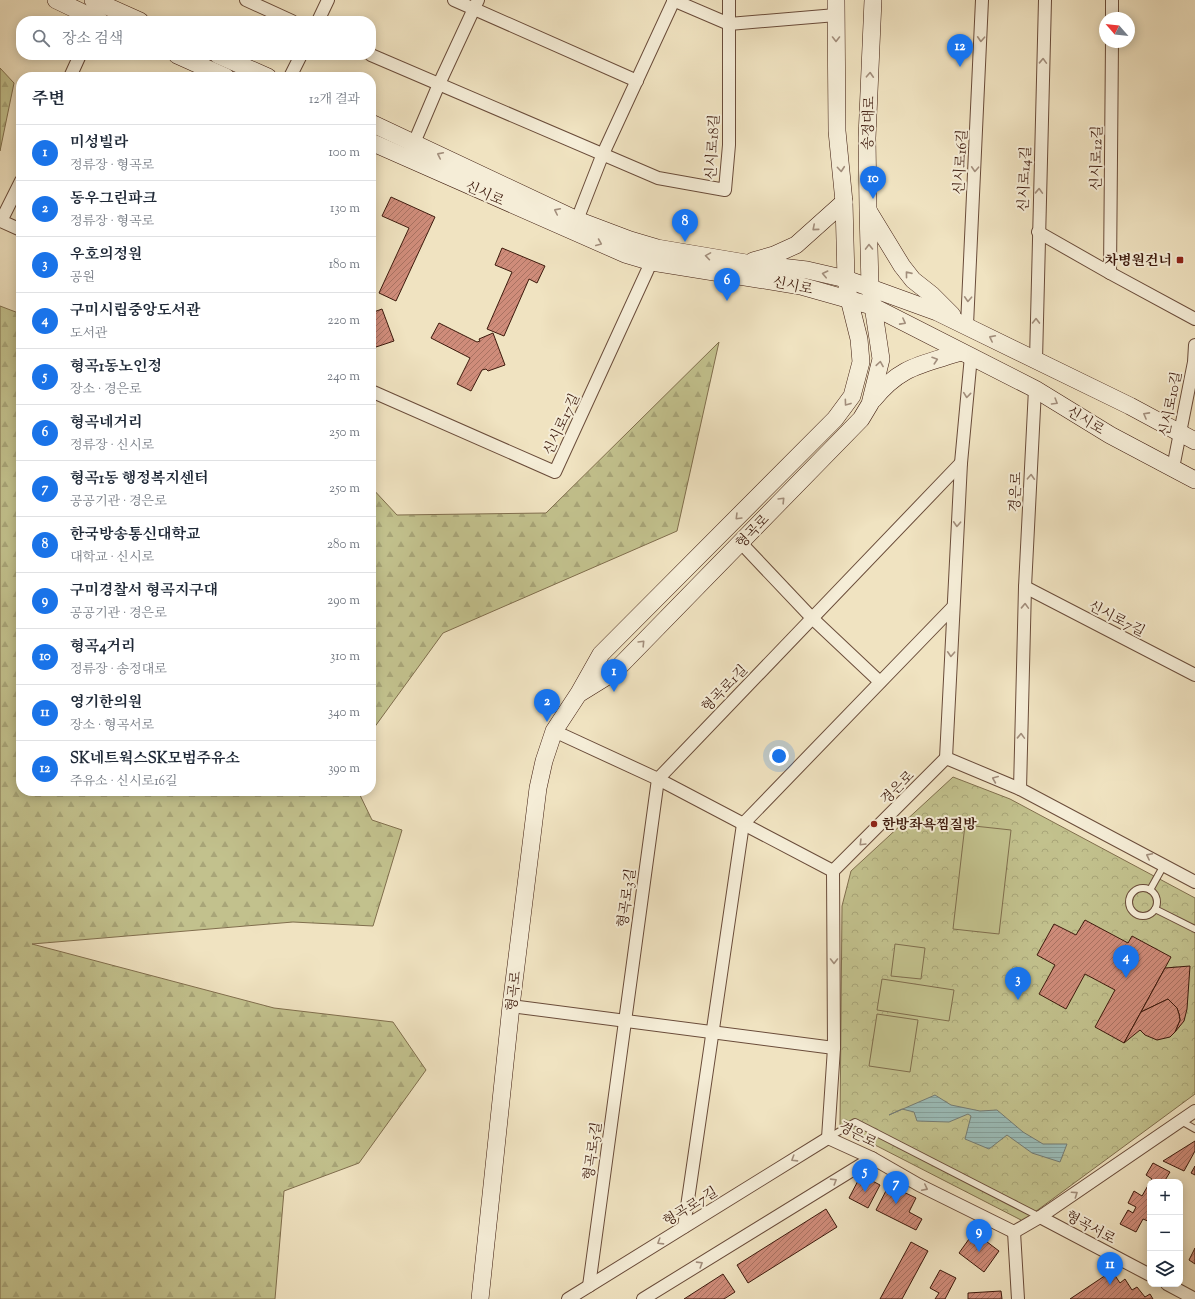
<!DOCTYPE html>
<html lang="ko">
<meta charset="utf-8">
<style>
body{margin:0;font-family:"Sorts Mill Goudy","Noto Serif KR",serif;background:#f6f6f7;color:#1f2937}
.controls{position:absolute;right:12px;bottom:12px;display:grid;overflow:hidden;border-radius:8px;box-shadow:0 2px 10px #0003}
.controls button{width:36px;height:36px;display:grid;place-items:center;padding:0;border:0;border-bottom:1px solid #e0e1e3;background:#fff;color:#1f2937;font:20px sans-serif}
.compass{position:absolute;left:1099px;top:12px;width:36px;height:36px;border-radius:50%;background:#fff;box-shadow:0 2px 10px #0003;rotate:298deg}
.you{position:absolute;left:779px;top:756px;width:14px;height:14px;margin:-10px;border:3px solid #fff;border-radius:50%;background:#1a73e8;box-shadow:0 0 0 6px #1a73e833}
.badge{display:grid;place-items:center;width:26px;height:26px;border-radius:50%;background:#1a73e8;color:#fff;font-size:13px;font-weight:700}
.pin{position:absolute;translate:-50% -33px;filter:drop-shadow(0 1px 2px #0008)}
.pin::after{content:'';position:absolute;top:21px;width:14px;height:12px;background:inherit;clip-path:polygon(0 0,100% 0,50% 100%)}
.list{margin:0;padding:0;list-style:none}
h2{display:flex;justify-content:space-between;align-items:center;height:52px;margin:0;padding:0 16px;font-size:17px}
h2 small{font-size:13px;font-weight:400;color:#747a83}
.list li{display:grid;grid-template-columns:26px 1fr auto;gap:12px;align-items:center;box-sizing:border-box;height:56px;padding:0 16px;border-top:1px solid #e0e1e3}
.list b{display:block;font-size:15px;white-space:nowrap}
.list p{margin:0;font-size:13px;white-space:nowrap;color:#747a83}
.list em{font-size:13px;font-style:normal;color:#747a83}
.icon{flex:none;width:22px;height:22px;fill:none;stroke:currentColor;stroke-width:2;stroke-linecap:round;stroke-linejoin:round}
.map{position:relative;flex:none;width:1195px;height:1299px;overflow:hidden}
.search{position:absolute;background:#fff;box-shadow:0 2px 10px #0003;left:16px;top:16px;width:360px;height:44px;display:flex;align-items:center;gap:10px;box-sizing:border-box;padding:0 14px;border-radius:16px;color:#747a83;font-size:15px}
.panel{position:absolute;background:#fff;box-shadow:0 2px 10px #0003;left:16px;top:72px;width:360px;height:724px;border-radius:16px}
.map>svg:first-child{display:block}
</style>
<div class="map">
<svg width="1195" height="1299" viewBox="0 0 1195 1299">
<defs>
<pattern id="forest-firs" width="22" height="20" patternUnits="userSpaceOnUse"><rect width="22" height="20" fill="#c2c18d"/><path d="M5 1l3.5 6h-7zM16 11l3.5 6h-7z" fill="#a8a578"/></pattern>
<pattern id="park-crowns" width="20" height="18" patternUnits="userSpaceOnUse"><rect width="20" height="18" fill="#c2c18d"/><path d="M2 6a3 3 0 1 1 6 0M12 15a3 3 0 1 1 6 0" fill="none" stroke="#a8a578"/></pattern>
<pattern id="water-rules" width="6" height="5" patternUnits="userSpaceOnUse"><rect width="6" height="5" fill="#9bbdb9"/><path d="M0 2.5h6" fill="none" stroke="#86a29e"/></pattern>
<pattern id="building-hatch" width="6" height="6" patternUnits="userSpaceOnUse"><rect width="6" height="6" fill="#cf8c7a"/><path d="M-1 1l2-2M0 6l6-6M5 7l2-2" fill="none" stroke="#a97262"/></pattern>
</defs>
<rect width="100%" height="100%" fill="#f0e3c1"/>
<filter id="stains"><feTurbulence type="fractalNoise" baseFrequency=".005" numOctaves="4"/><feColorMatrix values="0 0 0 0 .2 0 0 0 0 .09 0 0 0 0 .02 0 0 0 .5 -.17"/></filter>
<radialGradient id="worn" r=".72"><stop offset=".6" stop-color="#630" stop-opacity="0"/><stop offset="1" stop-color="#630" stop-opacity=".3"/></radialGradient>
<!-- forest -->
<g fill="url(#forest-firs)" stroke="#806e4d">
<polygon points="0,68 14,83 0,151"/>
<polygon points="0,306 21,314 21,791 358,791 372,820 402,830 373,926 293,922 32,944 274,1008 393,1022 426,1070 359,1163 284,1191 275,1299 0,1299"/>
<polygon points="719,342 677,531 443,633 371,732 371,487 397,515 546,513"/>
</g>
<!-- park -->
<polygon fill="url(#park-crowns)" stroke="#806e4d" points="953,777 1010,799 1195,898 1195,1094 1020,1223 1021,1220 840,1127 842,906 851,871"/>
<!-- pitch -->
<g fill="#c2c18d" stroke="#806e4d">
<polygon points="965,825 1011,830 999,934 953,929"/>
<polygon points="895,944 925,948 921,979 891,976"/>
<polygon points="882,979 954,990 949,1021 877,1010"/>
<polygon points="877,1014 918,1020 910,1072 869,1066"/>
</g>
<!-- water -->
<polygon fill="url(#water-rules)" stroke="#757c74" points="935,1095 951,1105 980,1111 997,1110 1023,1132 1043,1144 1067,1144 1060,1162 1032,1153 1007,1135 989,1149 965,1139 971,1116 968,1114 949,1122 917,1121 914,1112 902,1109 889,1115"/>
<!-- building -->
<g fill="url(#building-hatch)" stroke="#3d1a0d">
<polygon points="391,197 435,217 396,301 379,293 409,228 382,216"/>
<polygon points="502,248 545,266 537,283 529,279 504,336 487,329 512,272 495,265"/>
<polygon points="382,309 394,341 376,347 374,344 371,346 371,313"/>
<polygon points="439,323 477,342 480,341 479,339 493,333 505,365 488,371 486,369 482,370 471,391 457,384 470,358 431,338"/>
<polygon points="1085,920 1128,943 1132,936 1171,957 1124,1043 1095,1027 1115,990 1085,974 1066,1009 1039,994 1055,965 1037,955 1054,924 1076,935"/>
<polygon points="1190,966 1187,1009 1184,1021 1175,1032 1180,1020 1179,1014 1177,1008 1168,999 1141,1012 1165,968"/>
<polygon points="1168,999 1177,1008 1179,1014 1180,1020 1175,1032 1170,1037 1157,1040 1145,1035 1140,1030 1124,1043 1141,1012"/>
<polygon points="1195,1141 1195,1151 1184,1171 1163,1161"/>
<polygon points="1153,1163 1170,1172 1164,1182 1150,1182 1152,1179 1146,1175"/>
<polygon points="1195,1166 1195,1175 1191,1173"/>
<polygon points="861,1175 880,1185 868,1208 849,1198"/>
<polygon points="1150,1182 1150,1222 1143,1219 1136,1232 1120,1224 1128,1210 1133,1213 1136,1207 1128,1203 1134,1191 1142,1196"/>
<polygon points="889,1185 916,1198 909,1212 922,1219 916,1230 876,1210"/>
<polygon points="826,1209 837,1227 748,1283 737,1265"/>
<polygon points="974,1232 999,1251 984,1272 959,1253"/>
<polygon points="911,1242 928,1251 902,1299 880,1299"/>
<polygon points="1195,1248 1195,1264 1189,1260"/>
<polygon points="940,1270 956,1278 945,1299 935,1299 939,1293 930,1288"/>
<polygon points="1112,1271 1120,1283 1125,1279 1132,1290 1137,1287 1145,1297 1150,1294 1153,1299 1070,1299"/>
<polygon points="723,1274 735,1292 724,1299 684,1299"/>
<polygon points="1001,1291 1002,1299 968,1299 968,1293"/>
</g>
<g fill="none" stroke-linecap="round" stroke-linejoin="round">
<defs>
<g id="lane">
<circle cx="1143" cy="902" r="14"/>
<polyline points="1150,890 1164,865"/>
<polyline points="1155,909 1195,929"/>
<polyline points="1181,1121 1195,1129"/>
<polyline points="828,1138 855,1122 1040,1217"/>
</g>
<g id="street">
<polyline points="246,0 292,21"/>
<polyline points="454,0 637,81"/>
<polyline points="673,0 729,24 836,15"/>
<polyline points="1112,18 1112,0"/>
<polyline points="318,21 328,0"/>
<polyline points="371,55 658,178 725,190 729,145 729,0"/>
<polyline points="70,77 80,55"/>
<polyline points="290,77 301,55"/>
<polyline points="411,150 439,84 478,0"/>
<polyline points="21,181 1,221 21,230"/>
<polyline points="577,220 602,156 674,0"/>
<polyline points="1038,232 1110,273 1195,319"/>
<polyline points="1110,273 1112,42"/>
<polyline points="967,325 982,0"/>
<polyline points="1036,360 1045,0"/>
<polyline points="371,391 555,472 654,256"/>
<polyline points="1173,468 1194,362 1195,345"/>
<polyline points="741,543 812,618 880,682"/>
<polyline points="1025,587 1195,675"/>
<polyline points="554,731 658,779 833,871"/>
<polyline points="946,758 961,463 971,356"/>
<polyline points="1020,789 1025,587 1035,389"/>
<polyline points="511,1006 834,1048"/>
<polyline points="828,1138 834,1048 833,871 946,758 1020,789 1195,882"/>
<polyline points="828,1138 872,1158 919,1185 1014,1232 1040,1217 1195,1111"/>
<polyline points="1040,1217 1150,1275"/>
<polyline points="684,1227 743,824 953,607"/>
<polyline points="1014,1232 1018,1299"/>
<polyline points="1167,1284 1195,1299"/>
<polyline points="589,1286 658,779 961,463"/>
<polyline points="568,1299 828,1138"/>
<polyline points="643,1299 872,1158"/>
</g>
<g id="secondary">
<polyline points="56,0 100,21"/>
<polyline points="93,0 140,21"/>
<polyline points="177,55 226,77"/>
<polyline points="218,55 268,77"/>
<polyline points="371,123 577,220 630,240 657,248 746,263 807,270 846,279 937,312 1130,406 1195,441"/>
<polyline points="371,142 625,254 652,262 801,286 872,306 1035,389 1110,435 1195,480"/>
<polyline points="869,212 902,266 913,280 932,295 952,315"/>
<polyline points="753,261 774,255 796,245 844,202"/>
<path d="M 873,400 C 900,366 921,365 961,352"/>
<polyline points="580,693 614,672 861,419 870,404 881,359 870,286 868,209 867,138 873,0"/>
<polyline points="480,1299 511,1006 538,788 544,761 554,731 579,693 601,654 835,419 852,396 861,362 859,339 849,299 846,279 844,202 837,131 836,0"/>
</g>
</defs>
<!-- lane casing -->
<use href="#lane" stroke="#6a4c3a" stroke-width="8"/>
<!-- street casing -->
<use href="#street" stroke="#6a4c3a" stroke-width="14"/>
<!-- secondary casing -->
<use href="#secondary" stroke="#3d1a0d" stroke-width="18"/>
<!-- lane -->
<use href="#lane" stroke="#f5edd7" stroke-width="6"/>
<!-- street -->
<use href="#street" stroke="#f5edd7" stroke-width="12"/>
<!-- secondary -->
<use href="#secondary" stroke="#f5edd7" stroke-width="17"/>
</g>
<!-- one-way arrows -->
<defs><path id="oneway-chevron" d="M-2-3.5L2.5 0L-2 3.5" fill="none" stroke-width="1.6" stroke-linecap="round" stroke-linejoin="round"/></defs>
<g stroke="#a28e7c">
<use href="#oneway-chevron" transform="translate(836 39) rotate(90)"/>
<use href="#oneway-chevron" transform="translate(981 39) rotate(93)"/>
<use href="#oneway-chevron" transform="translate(1043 61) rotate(-88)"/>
<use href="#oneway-chevron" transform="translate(870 75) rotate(-87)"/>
<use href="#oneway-chevron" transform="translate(440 155) rotate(-154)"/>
<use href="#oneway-chevron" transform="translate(841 169) rotate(85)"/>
<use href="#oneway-chevron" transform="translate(975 169) rotate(93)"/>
<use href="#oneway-chevron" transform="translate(1039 191) rotate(-88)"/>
<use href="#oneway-chevron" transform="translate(557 211) rotate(-154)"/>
<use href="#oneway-chevron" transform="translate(815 228) rotate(139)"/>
<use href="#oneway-chevron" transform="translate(599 243) rotate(23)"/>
<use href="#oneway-chevron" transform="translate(869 247) rotate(-91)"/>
<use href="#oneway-chevron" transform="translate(708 256) rotate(-171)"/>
<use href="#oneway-chevron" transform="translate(825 274) rotate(-167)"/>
<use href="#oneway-chevron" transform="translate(908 274) rotate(-129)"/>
<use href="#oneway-chevron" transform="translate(968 299) rotate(93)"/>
<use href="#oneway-chevron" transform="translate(1036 321) rotate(-89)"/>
<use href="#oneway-chevron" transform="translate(903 322) rotate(28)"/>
<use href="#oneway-chevron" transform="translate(992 338) rotate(-153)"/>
<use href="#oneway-chevron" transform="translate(935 360) rotate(-18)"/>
<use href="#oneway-chevron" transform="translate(880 364) rotate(-81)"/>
<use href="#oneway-chevron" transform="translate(967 395) rotate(96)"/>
<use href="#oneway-chevron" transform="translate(1055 402) rotate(31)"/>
<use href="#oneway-chevron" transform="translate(847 403) rotate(126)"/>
<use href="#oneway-chevron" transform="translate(1146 415) rotate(-151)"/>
<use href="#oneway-chevron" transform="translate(1031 477) rotate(-87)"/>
<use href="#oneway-chevron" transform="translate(782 500) rotate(-46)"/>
<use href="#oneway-chevron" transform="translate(738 517) rotate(135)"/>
<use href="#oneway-chevron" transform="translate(957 524) rotate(93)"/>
<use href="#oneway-chevron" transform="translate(1025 606) rotate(-88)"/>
<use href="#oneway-chevron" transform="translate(642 643) rotate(-46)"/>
<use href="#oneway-chevron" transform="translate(951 654) rotate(93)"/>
<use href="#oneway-chevron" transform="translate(1021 736) rotate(-88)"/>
<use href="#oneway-chevron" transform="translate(995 779) rotate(-157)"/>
<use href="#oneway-chevron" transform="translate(862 843) rotate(135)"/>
<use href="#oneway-chevron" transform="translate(1149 856) rotate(-153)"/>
<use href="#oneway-chevron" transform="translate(834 961) rotate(90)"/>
<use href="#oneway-chevron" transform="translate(794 1159) rotate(148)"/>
<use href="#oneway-chevron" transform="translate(834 1181) rotate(-32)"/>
<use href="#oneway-chevron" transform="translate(925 1188) rotate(27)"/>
<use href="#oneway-chevron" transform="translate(1075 1194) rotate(-34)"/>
<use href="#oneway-chevron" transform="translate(660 1242) rotate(148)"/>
<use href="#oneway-chevron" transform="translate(700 1264) rotate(-32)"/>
</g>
<!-- markers -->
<g fill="#8f2418" stroke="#f5edd7" stroke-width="1.5">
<rect x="1176" y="256" width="8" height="8" rx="2"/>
<circle cx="874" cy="824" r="4"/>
</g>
<g text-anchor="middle" stroke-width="4" stroke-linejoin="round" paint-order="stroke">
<!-- street labels -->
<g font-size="14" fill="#3d1a0d" stroke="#f5edd7">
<text transform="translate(868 123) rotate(-88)" y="5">송정대로</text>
<text transform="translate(712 147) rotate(-87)" y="5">신시로18길</text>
<text transform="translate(1096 158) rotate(-89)" y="5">신시로12길</text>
<text transform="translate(960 162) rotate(-87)" y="5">신시로16길</text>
<text transform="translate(1024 179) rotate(-88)" y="5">신시로14길</text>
<text transform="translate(485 193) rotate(24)" y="5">신시로</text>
<text transform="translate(793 285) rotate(12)" y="5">신시로</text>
<text transform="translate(1170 404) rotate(-79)" y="5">신시로10길</text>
<text transform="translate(1086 420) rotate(31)" y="5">신시로</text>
<text transform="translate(561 424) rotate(-65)" y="5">신시로17길</text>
<text transform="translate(1015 492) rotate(-87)" y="5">경은로</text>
<text transform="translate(752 531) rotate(-46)" y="5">형곡로</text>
<text transform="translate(1117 618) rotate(27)" y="5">신시로7길</text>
<text transform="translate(724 688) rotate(-46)" y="5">형곡로1길</text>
<text transform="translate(897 787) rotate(-45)" y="5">경은로</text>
<text transform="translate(626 898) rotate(-82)" y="5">형곡로3길</text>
<text transform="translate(513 991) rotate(-83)" y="5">형곡로</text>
<text transform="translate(858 1134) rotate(27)" y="5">경은로</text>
<text transform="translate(592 1151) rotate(-82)" y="5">형곡로5길</text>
<text transform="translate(690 1206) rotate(-32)" y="5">형곡로7길</text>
<text transform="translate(1091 1227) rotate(28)" y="5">형곡서로</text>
</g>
<!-- poi labels -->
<g font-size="14" font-weight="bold" fill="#3d1a0d" stroke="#f5edd7" text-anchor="end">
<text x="1172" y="265">차병원건너</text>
<text x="882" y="829" text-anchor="start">한방좌욕찜질방</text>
</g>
</g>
<rect width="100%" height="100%" filter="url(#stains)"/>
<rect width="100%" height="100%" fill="url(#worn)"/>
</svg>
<div class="controls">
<button>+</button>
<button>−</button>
<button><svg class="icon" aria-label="layers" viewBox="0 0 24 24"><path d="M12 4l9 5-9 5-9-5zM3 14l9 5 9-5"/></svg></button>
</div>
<svg class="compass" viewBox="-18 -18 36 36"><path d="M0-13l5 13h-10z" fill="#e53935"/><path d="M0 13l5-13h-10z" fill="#747a83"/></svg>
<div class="you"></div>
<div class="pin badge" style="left:614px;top:692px">1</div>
<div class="pin badge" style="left:547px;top:722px">2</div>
<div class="pin badge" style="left:1018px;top:1000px">3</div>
<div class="pin badge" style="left:1126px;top:978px">4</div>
<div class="pin badge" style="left:865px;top:1192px">5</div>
<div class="pin badge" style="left:727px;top:301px">6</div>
<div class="pin badge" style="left:896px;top:1204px">7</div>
<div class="pin badge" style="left:685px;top:242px">8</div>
<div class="pin badge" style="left:979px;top:1252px">9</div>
<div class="pin badge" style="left:873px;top:199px">10</div>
<div class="pin badge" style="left:1110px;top:1285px">11</div>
<div class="pin badge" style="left:960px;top:67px">12</div>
<div class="search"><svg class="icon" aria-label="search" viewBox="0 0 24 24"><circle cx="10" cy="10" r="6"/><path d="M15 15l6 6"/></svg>장소 검색</div>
<section class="panel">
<h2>주변<small>12개 결과</small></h2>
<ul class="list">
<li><span class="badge">1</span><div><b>미성빌라</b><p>정류장 · 형곡로</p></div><em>100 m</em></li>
<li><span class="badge">2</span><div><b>동우그린파크</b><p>정류장 · 형곡로</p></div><em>130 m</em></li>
<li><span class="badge">3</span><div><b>우호의정원</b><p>공원</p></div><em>180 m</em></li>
<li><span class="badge">4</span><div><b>구미시립중앙도서관</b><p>도서관</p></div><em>220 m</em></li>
<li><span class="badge">5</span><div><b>형곡1동노인정</b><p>장소 · 경은로</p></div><em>240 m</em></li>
<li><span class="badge">6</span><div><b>형곡네거리</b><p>정류장 · 신시로</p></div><em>250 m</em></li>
<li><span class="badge">7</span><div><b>형곡1동 행정복지센터</b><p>공공기관 · 경은로</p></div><em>250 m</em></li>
<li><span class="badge">8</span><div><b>한국방송통신대학교</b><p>대학교 · 신시로</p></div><em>280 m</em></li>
<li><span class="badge">9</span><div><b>구미경찰서 형곡지구대</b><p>공공기관 · 경은로</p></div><em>290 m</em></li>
<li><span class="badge">10</span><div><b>형곡4거리</b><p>정류장 · 송정대로</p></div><em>310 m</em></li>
<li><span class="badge">11</span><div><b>영기한의원</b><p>장소 · 형곡서로</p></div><em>340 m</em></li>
<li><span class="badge">12</span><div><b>SK네트웍스SK모범주유소</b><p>주유소 · 신시로16길</p></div><em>390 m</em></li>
</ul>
</section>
</div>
